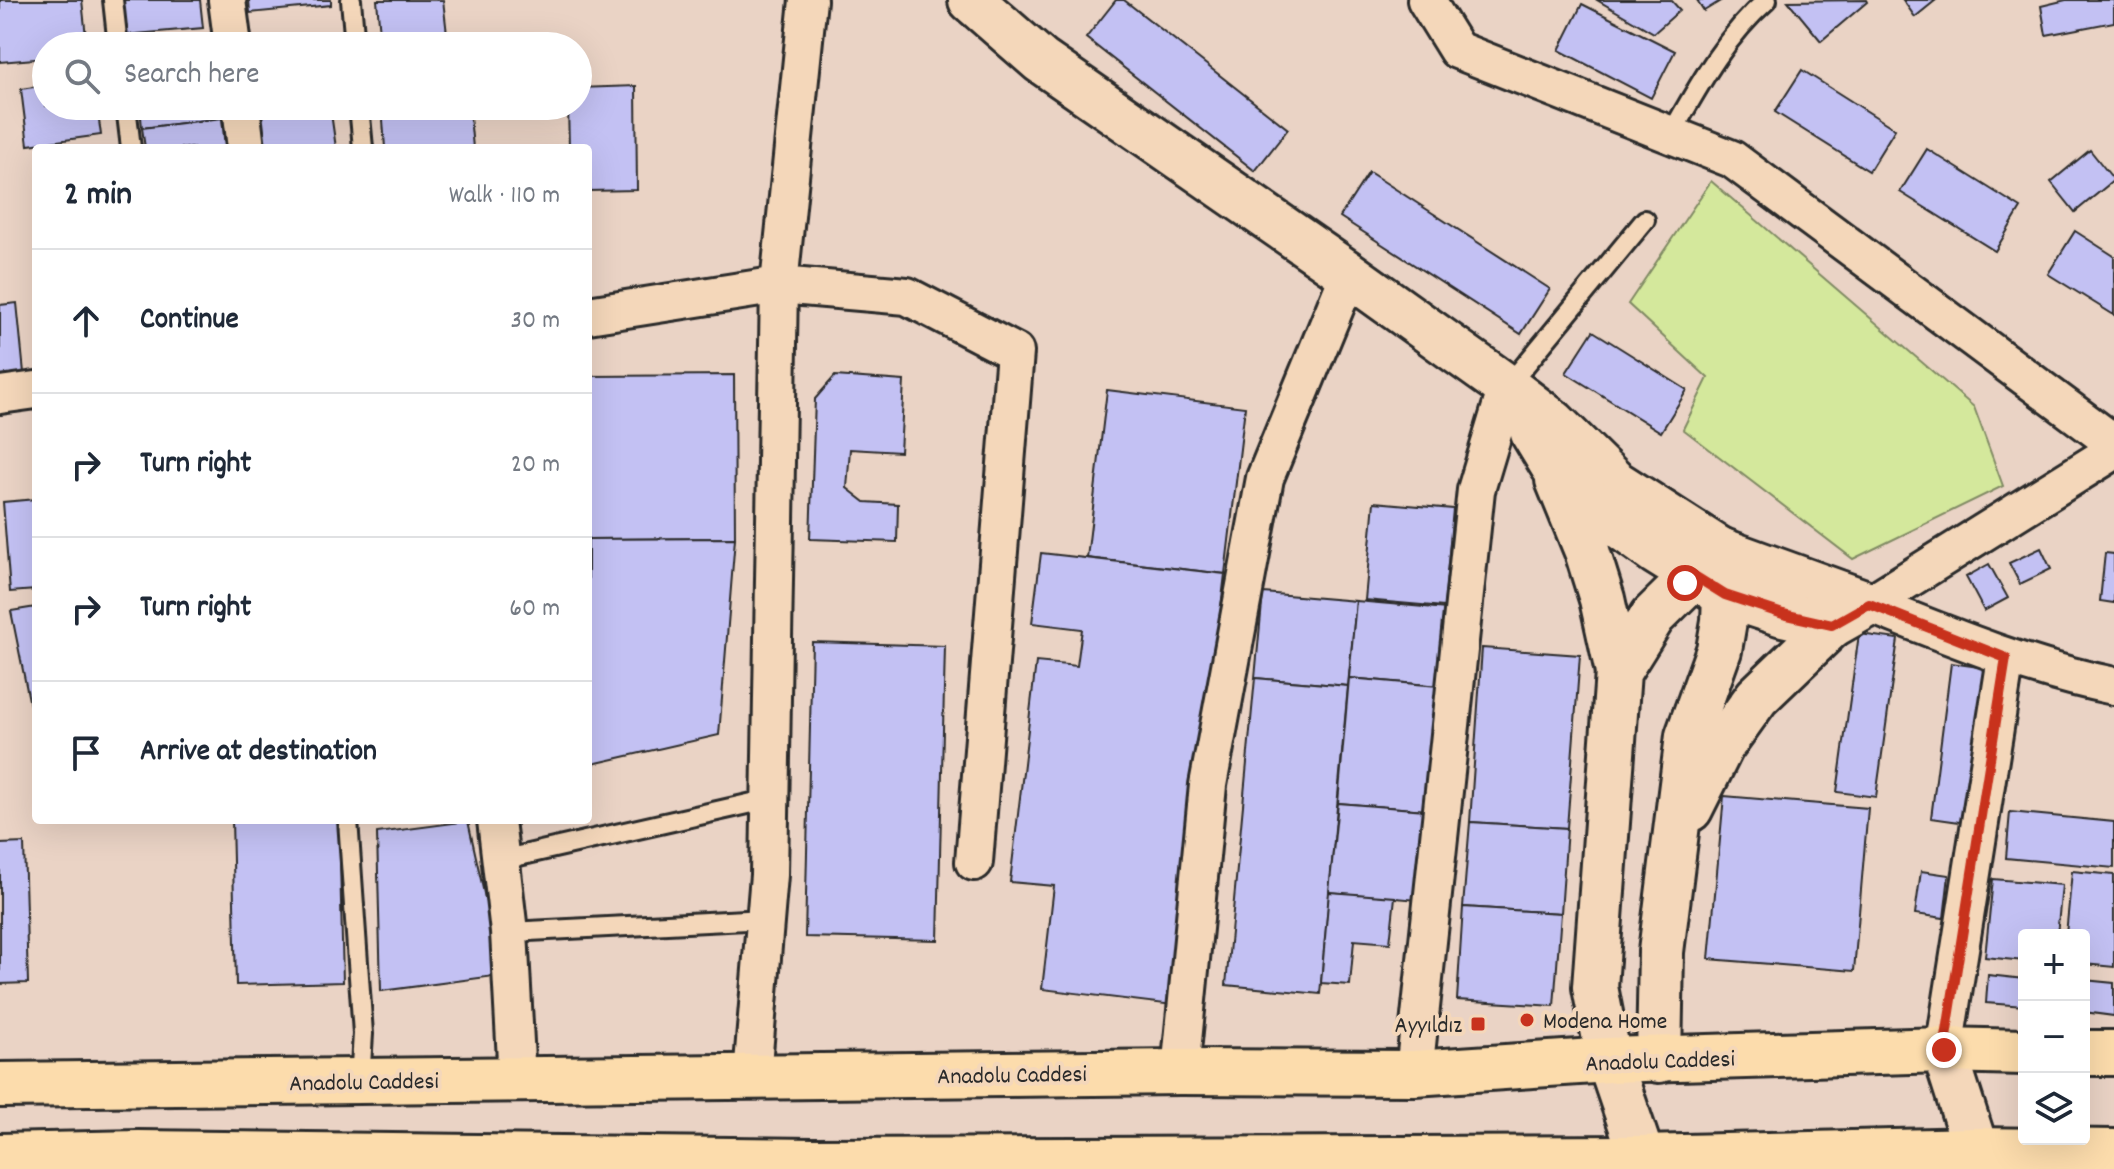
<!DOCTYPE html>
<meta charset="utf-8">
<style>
body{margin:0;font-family:Dekko,sans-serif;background:#f2f2f3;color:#1f2937}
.controls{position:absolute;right:24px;bottom:24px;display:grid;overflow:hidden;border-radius:8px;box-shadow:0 8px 32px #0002}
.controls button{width:72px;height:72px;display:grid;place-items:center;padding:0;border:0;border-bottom:2px solid #e0e1e3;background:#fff;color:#1f2937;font:40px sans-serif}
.stop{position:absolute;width:24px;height:24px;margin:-18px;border:6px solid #c8321e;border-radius:50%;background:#fff}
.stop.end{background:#c8321e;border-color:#fff;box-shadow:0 2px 8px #0008}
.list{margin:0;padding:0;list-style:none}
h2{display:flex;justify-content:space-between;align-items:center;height:104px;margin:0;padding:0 32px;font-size:34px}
h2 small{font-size:26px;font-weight:400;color:#747a83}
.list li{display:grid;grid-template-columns:52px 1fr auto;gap:24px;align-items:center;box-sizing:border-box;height:144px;padding:0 32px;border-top:2px solid #e0e1e3}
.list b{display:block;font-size:30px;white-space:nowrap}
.list em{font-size:26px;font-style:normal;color:#747a83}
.icon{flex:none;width:44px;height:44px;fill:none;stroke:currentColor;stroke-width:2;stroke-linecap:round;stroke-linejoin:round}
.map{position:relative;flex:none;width:2114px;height:1169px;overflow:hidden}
.search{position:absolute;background:#fff;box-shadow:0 8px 32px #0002;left:32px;top:32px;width:560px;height:88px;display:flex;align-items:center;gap:20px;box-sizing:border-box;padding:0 28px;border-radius:44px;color:#747a83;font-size:30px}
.panel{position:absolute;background:#fff;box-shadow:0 8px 32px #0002;left:32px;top:144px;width:560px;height:680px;border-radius:8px}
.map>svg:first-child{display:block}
</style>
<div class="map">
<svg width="2114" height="1169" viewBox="0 0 2114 1169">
<rect width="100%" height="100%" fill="#ead3c5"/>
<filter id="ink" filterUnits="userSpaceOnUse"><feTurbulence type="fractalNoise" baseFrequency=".0125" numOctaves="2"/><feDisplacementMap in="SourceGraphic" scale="16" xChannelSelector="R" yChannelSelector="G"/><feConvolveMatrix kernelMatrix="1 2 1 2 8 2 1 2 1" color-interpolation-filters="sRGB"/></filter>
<g filter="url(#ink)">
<!-- green -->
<polygon fill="#d4e89c" stroke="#808a64" stroke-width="2" points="1711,181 1974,407 2003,486 1853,559 1683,429 1708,378 1628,304"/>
<!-- building -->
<g fill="#c3c1f3" stroke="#2b2b2b" stroke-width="2">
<polygon points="0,0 82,0 87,46 46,46 46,58 0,62"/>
<polygon points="122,0 200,0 203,28 125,35"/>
<polygon points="249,0 331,0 331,5 250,13"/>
<polygon points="377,0 443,0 447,34 381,46"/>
<polygon points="1116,0 1124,0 1288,129 1255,171 1086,38"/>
<polygon points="1597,0 1671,0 1680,10 1654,33"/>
<polygon points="1697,0 1722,0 1704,11"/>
<polygon points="1866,0 1867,2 1821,41 1788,1"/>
<polygon points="1903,0 1936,0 1915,17"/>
<polygon points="2066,0 2114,0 2114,22 2046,35 2041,6"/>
<polygon points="1582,4 1675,51 1651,98 1559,50"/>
<polygon points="1802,70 1895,129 1869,171 1775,112"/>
<polygon points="46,85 46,106 97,106 101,135 28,145 21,89"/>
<polygon points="636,86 637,190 588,191 588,148 569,148 568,106 578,106 578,88"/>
<polygon points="140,106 220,106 222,118 142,128"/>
<polygon points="254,106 330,106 336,148 259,148"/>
<polygon points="382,106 469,106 473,148 385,148"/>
<polygon points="222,118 225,148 145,148 142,128"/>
<polygon points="1927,149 2021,208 1995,251 1900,192"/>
<polygon points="2090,150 2114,180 2075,212 2051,182"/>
<polygon points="1369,172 1550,289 1521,334 1340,217"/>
<polygon points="2075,231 2114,256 2114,315 2048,274"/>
<polygon points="17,303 24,373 0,376 0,305"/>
<polygon points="1593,331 1687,390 1661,432 1566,373"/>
<polygon points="734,375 735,538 588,539 588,376"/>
<polygon points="835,376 904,381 900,452 850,449 847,488 865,502 898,504 897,542 810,539 815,399"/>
<polygon points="1107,390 1245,407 1225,574 1087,558"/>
<polygon points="36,499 36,590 10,592 3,502"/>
<polygon points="1374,502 1453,509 1444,607 1365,600"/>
<polygon points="735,538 719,735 588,765 588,539"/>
<polygon points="2041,548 2051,569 2020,584 2009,563"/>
<polygon points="1041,553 1225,574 1173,1005 1042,989 1054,886 1010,882 1036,662 1077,666 1082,629 1032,623"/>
<polygon points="2105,553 2114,554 2114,603 2100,601"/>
<polygon points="1989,564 2008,598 1984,611 1966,577"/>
<polygon points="1263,593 1356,601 1348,686 1255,678"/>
<polygon points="1356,601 1447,609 1440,686 1349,678"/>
<polygon points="36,607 36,730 35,730 11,611"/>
<polygon points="1859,634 1898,639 1876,797 1837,792"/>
<polygon points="812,642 945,646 938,940 805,937"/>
<polygon points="1482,648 1580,655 1567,828 1470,822"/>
<polygon points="1951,663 1986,668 1967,823 1931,818"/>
<polygon points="1255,678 1348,686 1320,994 1226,985"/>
<polygon points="1349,678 1449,687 1438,811 1338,803"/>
<polygon points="1724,796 1868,808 1854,971 1709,959"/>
<polygon points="1338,803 1438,811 1429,901 1329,892"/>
<polygon points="2010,812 2114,822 2114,868 2006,858"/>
<polygon points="232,820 339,820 343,982 236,985"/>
<polygon points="468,821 502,975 381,991 377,833"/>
<polygon points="1470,822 1567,828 1561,913 1463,907"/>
<polygon points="24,843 28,983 0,984 0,844"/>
<polygon points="1921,871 1949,875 1944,918 1915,914"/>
<polygon points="2072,871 2114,875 2114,967 2084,964 2084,935 2066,935"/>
<polygon points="1993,879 2062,885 2057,935 2024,935 2024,961 1985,957"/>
<polygon points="1329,892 1395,897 1390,943 1354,940 1350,985 1321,983"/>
<polygon points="1463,907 1561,913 1554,1006 1457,1000"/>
<polygon points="1988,975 2024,979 2024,1006 1986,1003"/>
<polygon points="2084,980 2114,983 2114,1016 2084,1012"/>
</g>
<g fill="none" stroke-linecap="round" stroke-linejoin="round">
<defs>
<g id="lane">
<polyline points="113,0 118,46"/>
<polyline points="351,0 355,46"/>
<polyline points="126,106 131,148"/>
<polyline points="359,106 363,148"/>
<path d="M 1671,134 C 1699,85 1724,38 1767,0"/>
<polyline points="1507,387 1645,220"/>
<polyline points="348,820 363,1034 360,1081"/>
<polyline points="501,860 770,799"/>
<polyline points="509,932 766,919"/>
</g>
<g id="street">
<polyline points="227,0 233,46"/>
<polyline points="1426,0 1457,50 1732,159 2114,443"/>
<polyline points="241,106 246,148"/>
<polyline points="588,315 779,285 907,296 1015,352 974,862"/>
<polyline points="0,395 36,390"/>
<polyline points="1869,604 2114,451"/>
<path d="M 1869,604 C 1949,636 2029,669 2114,686"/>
<polyline points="496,820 509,932 517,1079"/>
<polyline points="1944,1050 2006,658"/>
<polyline points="1180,1072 1208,785 1265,478 1349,274"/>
<polyline points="1414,1073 1476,490 1507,387"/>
<polyline points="752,1076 769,875 779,285 808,0"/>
</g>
<g id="secondary">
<polyline points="971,0 1041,61 1349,274 1507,387 1553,422 1614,482 1720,550 1869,604"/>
<polyline points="1528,413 1533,433 1553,466 1610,519 1656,552 1725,595 1783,614 1832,625 1869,604"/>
<polyline points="1558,480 1587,551 1602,599 1618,672"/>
<polyline points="1690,809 1721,747 1757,697 1832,625"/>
<polyline points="1944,1050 1976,1150 1973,1169"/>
<polyline points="1659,1060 1661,952 1688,736 1719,650 1724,621 1725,595 1720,550"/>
<polyline points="1646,1169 1609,1060 1595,987 1618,672 1653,616 1720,550"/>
</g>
<g id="highway">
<polyline points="2084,1053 2114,1053"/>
<polyline points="0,1085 1180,1072 1414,1073 1609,1060 1944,1050 2024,1052"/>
<polyline points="0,1156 139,1153 813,1161 1641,1158 1976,1150 2114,1152"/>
</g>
</defs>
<!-- lane casing -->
<use href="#lane" stroke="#2b2b2b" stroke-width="24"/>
<!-- street casing -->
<use href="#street" stroke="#2b2b2b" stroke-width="42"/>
<!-- secondary casing -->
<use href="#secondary" stroke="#2b2b2b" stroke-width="50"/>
<!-- highway casing -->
<use href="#highway" stroke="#2b2b2b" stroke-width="50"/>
<!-- lane -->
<use href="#lane" stroke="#f4d7ba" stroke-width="18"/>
<!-- street -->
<use href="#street" stroke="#f4d7ba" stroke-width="36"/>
<!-- secondary -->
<use href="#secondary" stroke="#f4d7ba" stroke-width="44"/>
<!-- highway -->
<use href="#highway" stroke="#fcdcac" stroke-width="44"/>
</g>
</g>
<g fill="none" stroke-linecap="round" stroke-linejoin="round" filter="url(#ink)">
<!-- route -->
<polyline stroke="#c8321e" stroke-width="10" points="1685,583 1693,575 1725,595 1783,614 1832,625 1869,604 2006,658 1944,1050"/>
</g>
<!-- markers -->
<g fill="#c8321e" stroke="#f4d7ba" stroke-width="3">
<circle cx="1527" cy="1020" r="8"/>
<rect x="1470" y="1016" width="16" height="16" rx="4"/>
</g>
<g text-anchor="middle" stroke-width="8" stroke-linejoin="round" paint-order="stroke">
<!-- poi labels -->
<g font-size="24" fill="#2b2b2b" stroke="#f4d7ba" text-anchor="start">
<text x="1543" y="1028">Modena Home</text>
<text x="1462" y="1032" text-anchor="end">Ayyıldız</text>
</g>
<!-- street labels -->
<g font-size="24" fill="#2b2b2b" stroke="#f4d7ba">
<text transform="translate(1660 1060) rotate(-2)" y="8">Anadolu Caddesi</text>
<text transform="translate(1012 1074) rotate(-1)" y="8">Anadolu Caddesi</text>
<text transform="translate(364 1081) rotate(-1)" y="8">Anadolu Caddesi</text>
</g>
</g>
</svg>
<div class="controls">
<button>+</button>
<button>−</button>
<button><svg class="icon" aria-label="layers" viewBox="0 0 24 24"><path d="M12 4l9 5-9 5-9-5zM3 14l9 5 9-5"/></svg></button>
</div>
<div class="stop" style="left:1685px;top:583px"></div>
<div class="stop end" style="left:1944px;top:1050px"></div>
<div class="search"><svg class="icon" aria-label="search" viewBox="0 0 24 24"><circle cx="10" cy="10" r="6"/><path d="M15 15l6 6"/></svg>Search here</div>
<section class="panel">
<h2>2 min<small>Walk · 110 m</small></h2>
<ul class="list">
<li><svg class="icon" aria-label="ahead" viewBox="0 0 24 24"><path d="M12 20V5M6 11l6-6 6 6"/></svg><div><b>Continue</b></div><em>30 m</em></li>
<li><svg class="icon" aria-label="right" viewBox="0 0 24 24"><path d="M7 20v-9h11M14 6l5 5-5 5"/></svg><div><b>Turn right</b></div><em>20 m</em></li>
<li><svg class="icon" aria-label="right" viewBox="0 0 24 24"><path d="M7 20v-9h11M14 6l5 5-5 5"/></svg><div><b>Turn right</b></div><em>60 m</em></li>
<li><svg class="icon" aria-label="arrive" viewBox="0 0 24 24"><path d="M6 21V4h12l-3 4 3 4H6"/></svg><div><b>Arrive at destination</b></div></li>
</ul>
</section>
</div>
